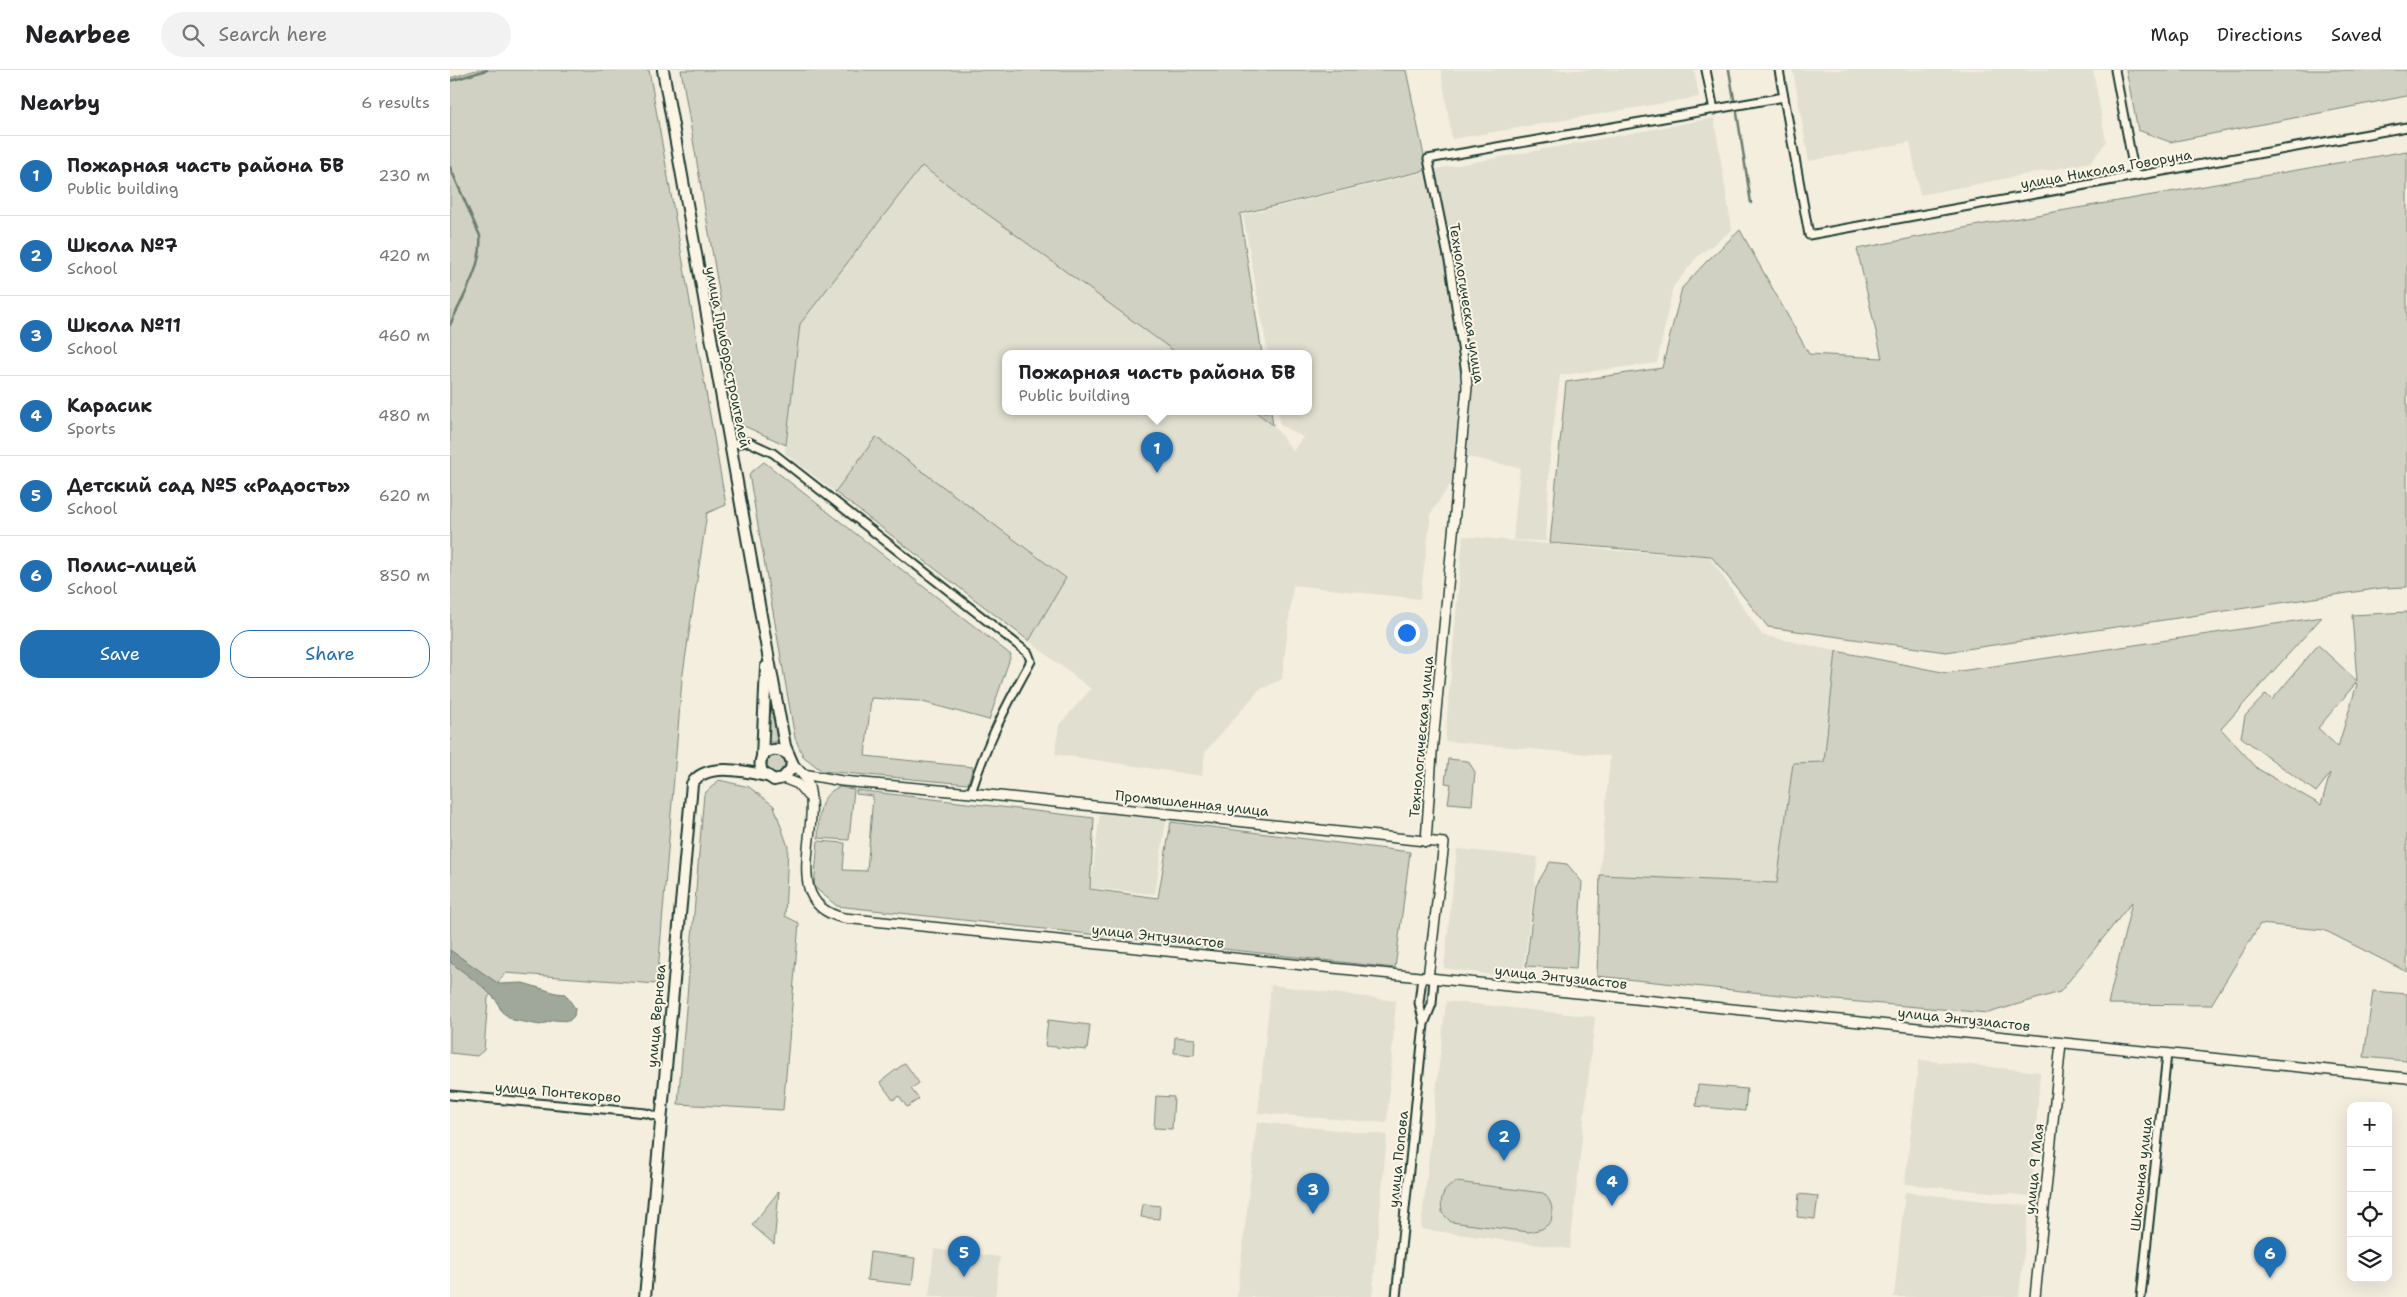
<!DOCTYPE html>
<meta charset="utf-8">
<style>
body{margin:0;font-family:"Shantell Sans",sans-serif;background:#f2f2f2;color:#202124}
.controls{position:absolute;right:15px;bottom:15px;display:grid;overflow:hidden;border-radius:10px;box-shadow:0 5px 20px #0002}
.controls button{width:45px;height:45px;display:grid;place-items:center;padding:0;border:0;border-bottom:1px solid #e0e0e0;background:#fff;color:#202124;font:25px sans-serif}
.you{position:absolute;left:956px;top:562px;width:18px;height:18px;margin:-12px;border:4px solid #fff;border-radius:50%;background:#1a73e8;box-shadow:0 0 0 8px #1a73e833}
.badge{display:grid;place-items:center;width:32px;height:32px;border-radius:50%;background:#1f6fb2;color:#fff;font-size:16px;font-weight:700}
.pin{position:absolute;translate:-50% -41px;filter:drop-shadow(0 1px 2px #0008)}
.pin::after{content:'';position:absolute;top:26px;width:18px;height:15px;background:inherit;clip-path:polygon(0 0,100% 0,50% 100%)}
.popup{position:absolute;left:552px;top:280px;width:310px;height:65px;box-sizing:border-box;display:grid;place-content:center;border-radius:10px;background:#fff;filter:drop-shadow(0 1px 4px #0005);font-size:16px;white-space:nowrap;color:#757577}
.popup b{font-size:19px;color:#202124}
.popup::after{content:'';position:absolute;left:50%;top:100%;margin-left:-10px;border:10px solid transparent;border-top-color:#fff}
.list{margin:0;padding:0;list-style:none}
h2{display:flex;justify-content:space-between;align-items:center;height:65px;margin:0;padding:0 20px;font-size:21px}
h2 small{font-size:16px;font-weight:400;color:#757577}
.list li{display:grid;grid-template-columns:32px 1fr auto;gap:15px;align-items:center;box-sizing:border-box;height:80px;padding:0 20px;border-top:1px solid #e0e0e0}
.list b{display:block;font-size:19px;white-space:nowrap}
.list p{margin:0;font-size:16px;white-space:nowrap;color:#757577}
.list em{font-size:16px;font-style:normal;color:#757577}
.actions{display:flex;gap:10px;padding:15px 20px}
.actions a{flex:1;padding:11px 0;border:1px solid #1f6fb2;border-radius:20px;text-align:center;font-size:18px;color:#1f6fb2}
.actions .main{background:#1f6fb2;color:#fff}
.icon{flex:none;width:28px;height:28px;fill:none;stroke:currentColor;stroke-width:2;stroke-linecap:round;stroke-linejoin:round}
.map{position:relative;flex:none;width:1957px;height:1227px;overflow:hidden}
header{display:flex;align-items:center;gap:30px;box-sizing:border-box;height:70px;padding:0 25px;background:#fff;border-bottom:1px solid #e0e0e0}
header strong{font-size:24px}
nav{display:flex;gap:28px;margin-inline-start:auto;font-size:18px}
.search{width:350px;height:45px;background:#f2f2f2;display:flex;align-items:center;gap:12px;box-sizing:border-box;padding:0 18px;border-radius:28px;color:#757577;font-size:19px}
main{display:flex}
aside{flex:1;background:#fff}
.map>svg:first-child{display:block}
</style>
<header>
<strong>Nearbee</strong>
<div class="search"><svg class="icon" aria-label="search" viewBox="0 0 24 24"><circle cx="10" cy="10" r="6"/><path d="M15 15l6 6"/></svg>Search here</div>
<nav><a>Map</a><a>Directions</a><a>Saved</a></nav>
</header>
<main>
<aside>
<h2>Nearby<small>6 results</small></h2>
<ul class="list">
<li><span class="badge">1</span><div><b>Пожарная часть района БВ</b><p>Public building</p></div><em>230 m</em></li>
<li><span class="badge">2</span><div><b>Школа №7</b><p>School</p></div><em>420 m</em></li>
<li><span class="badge">3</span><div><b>Школа №11</b><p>School</p></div><em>460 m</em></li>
<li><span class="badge">4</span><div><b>Карасик</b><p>Sports</p></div><em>480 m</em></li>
<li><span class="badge">5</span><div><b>Детский сад №5 «Радость»</b><p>School</p></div><em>620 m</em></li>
<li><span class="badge">6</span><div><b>Полис-лицей</b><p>School</p></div><em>850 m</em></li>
</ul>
<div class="actions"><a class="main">Save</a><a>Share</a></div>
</aside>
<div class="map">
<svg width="1957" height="1227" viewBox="0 0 1957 1227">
<rect width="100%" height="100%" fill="#f3eede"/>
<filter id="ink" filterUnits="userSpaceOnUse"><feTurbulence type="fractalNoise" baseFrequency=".02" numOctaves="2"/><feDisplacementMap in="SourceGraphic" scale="10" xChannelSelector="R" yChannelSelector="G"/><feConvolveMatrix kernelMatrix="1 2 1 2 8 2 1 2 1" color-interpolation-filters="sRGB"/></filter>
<g filter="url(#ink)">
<!-- built -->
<g fill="#e1dfd0">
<polygon points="991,0 1244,0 1249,27 1002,69"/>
<polygon points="1343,0 1643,0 1656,72 1641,92 1470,125 1460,72 1359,91"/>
<polygon points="1264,48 1282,160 1248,186 1223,217 1207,293 1110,305 1100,384 1096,471 1063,470 1070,398 1018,387 981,443 970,529 843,515 832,609 809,620 755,682 752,706 605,684 609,655 641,619 579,571 616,507 426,368 385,422 335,383 350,254 472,96 728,284 556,284 556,342 806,342 823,355 843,381 853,367 830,355 828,342 858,342 858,284 818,284 793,145 992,98"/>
<polygon points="1013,466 1170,481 1259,486 1312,565 1386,581 1374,692 1343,693 1327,813 1150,805 1160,686 995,671"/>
<polygon points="650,743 716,750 705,824 641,818"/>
<polygon points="1007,779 1088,787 1072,909 994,898"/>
<polygon points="821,915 946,931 937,1053 808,1043"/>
<polygon points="996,931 1145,947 1120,1179 971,1159"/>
<polygon points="1469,990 1590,1002 1581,1126 1455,1114"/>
<polygon points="807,1052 937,1065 922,1227 787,1227"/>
<polygon points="1455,1122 1579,1136 1569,1227 1444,1227"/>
<polygon points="484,1179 550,1187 545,1227 479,1227"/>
</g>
<!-- green -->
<g fill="#d0d1c2" stroke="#78877b" fill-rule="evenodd">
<polygon points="26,0 199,0 276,435 257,443 232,610 207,914 55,903 38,928 34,980 27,986 0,983 0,8"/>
<polygon points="231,0 956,0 977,100 790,144 812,284 728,284 472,96 350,254 336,375 292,355"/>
<polygon points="1676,0 1957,0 1957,26 1720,72 1688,60"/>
<polygon points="1957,81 1957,517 1932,518 1496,582 1318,557 1261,486 1100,473 1116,312 1212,298 1232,218 1256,192 1290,160 1359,284 1432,288 1407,179 1529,155"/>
<polygon points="806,342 821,342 823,355"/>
<polygon points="426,367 616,508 579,571 385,422"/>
<polygon points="314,392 561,585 539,650 469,631 421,628 415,686 523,697 518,714 372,701 353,686 345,668 299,404"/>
<path d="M 1957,542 L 1957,902 L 1874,860 L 1810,854 L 1761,935 L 1658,934 L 1682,832 L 1610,922 L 1538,943 L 1350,927 L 1147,906 L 1150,805 L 1327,813 L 1343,693 L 1374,692 L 1386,581 L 1497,603 L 1872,547 L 1771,659 L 1808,699 L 1871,735 L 1880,704 L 1866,722 L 1791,667 L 1795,646 L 1816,624 L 1822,630 L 1868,575 L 1907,611 L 1902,545 ZM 1906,613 L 1907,614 L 1888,677 L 1868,658 Z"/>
<polygon points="320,638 322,638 327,672 317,672"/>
<circle cx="326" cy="694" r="9"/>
<polygon points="998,689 1018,691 1025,702 1022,735 998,733 1001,714 995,713"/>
<polygon points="269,710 299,717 324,736 338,777 335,846 349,853 333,1040 228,1034 254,724"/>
<path d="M 389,717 L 404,719 L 399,770 L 368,768 C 369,748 367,726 389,717 Z"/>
<polygon points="406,720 644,748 640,819 708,828 721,752 960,782 945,898 387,836 364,817 368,771 395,773 393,800 417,801 423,726 406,724"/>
<polygon points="1100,792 1117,794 1132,812 1126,899 1076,896 1086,816"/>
<polygon points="1923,921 1957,924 1957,991 1914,987"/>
<polygon points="598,950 640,955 637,980 595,976"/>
<polygon points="725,967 745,969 744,985 724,983"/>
<polygon points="455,993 469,1013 461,1019 469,1029 457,1037 449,1026 443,1030 430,1012"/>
<polygon points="1248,1015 1297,1019 1295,1041 1246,1036"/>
<polygon points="706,1026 724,1027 722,1059 704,1058"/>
<path d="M 1007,1112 L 1093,1123 C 1103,1132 1103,1140 1101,1152 L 1092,1159 L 1079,1162 L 1001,1152 L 992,1143 C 990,1127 992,1119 1007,1112 Z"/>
<polygon points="329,1121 324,1174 302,1155"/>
<polygon points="1349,1124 1368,1126 1365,1149 1347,1147"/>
<polygon points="693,1134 710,1136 709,1149 691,1147"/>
<polygon points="420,1182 465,1188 462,1215 417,1210"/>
</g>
<!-- water -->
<polygon fill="#a0a89b" stroke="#6c7d72" points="0,880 49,914 73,913 106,923 115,924 125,938 124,946 119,951 104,950 90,955 63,950 52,942 46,930 32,916 0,892"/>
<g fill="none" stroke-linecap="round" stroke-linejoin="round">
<!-- stream -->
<g stroke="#6c7d72" stroke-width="2.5">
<polyline points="1279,0 1284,29"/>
<polyline points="0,11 37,0"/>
<polyline points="1287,43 1301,133"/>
<path d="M 0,97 L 30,166 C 33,196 12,228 0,255"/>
</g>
<defs>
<g id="minor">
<polyline points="1256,0 1264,40"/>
<polyline points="1329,0 1359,165 1957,57"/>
<polyline points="1665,0 1685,106"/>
<polyline points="1016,304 1000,196 978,89 1334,27"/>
<path d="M 281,374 L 299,372 L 323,383 L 578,583 L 581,591 C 557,634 535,676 521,723"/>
<polyline points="972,907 969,933 974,953"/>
<polyline points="0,1025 196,1043 212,1048"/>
<polyline points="946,1227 974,954 982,934 984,908"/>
<polyline points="1691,1227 1717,984"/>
</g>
<g id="tertiary">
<path d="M 342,692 C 347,699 355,705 358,713 C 373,760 328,833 394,848 L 1957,1008"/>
<polyline points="353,704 392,711 521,723 994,773 978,908"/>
<polyline points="333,708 348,714 358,726"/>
<polyline points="976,772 982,683 1017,317 1016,304"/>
<polyline points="1585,1227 1611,973"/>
</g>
<g id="primary">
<path d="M 213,0 L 317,579 L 335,676 L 342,692 L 341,699 L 333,708 L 324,710 L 312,702 C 305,683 324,673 339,685"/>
<polyline points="312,687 316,597"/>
<path d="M 195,1227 L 242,714 C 254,692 296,701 316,706"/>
</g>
</defs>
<!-- minor casing -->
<use href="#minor" stroke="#1f3d34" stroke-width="11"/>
<!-- tertiary casing -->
<use href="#tertiary" stroke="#1f3d34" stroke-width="12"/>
<!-- primary casing -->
<use href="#primary" stroke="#1f3d34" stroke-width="14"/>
<!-- minor -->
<use href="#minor" stroke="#fcf5e5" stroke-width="7"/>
<!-- tertiary -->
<use href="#tertiary" stroke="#fcf5e5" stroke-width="9"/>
<!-- primary -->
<use href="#primary" stroke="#fcf5e5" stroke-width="10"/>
</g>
</g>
<g text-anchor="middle" stroke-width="4" stroke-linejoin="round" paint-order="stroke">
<!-- street labels -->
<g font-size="14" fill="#1f3d34" stroke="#fcf5e5">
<text transform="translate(1656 99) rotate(-10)" y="5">улица Николая Говоруна</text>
<text transform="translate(1017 233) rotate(81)" y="5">Технологическая улица</text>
<text transform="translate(278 287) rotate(79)" y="5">улица Приборостроителей</text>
<text transform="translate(971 667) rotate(-85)" y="5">Технологическая улица</text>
<text transform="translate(742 733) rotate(6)" y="5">Промышленная улица</text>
<text transform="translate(708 866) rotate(6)" y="5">улица Энтузиастов</text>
<text transform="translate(1111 907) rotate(6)" y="5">улица Энтузиастов</text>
<text transform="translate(206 946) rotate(-85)" y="5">улица Вернова</text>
<text transform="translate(1514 949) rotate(6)" y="5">улица Энтузиастов</text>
<text transform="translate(108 1022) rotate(5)" y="5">улица Понтекорво</text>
<text transform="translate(948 1089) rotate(-84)" y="5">улица Попова</text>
<text transform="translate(1584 1099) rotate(-84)" y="5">улица 9 Мая</text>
<text transform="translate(1691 1104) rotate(-84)" y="5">Школьная улица</text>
</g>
</g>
</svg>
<div class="controls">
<button>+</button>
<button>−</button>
<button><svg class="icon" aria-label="locate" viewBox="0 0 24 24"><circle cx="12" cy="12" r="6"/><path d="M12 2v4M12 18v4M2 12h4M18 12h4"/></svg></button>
<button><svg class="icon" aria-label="layers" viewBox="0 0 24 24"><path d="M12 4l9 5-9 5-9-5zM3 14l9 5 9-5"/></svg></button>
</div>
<div class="you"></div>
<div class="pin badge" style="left:707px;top:403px">1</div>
<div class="popup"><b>Пожарная часть района БВ</b>Public building</div>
<div class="pin badge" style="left:1054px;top:1091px">2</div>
<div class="pin badge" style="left:863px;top:1144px">3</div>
<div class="pin badge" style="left:1162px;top:1136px">4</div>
<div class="pin badge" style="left:514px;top:1207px">5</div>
<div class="pin badge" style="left:1820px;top:1208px">6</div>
</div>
</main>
